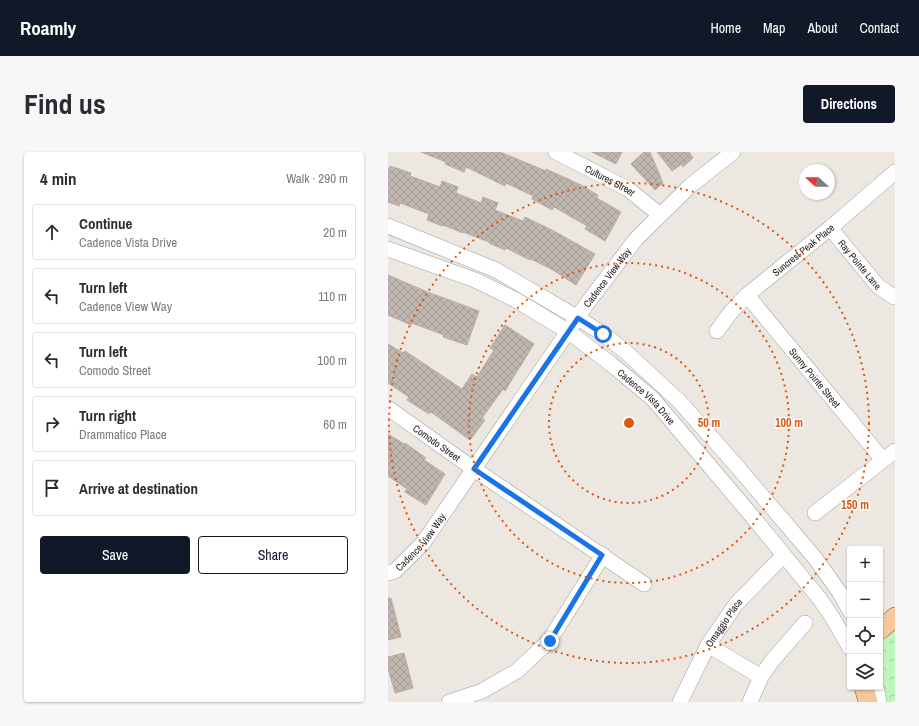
<!DOCTYPE html>
<meta charset="utf-8">
<style>
body{margin:0;font-family:"Archivo Narrow",sans-serif;background:#f7f7f7;color:#2b2b33}
.controls{position:absolute;right:12px;bottom:12px;display:grid;overflow:hidden;border-radius:4px;box-shadow:0 1px 3px #0004}
.controls button{width:36px;height:36px;display:grid;place-items:center;padding:0;border:0;border-bottom:1px solid #e1e1e2;background:#fff;color:#2b2b33;font:20px sans-serif}
.compass{position:absolute;left:411px;top:12px;width:36px;height:36px;border-radius:50%;background:#fff;box-shadow:0 1px 3px #0004;rotate:291deg}
.stop{position:absolute;width:12px;height:12px;margin:-9px;border:3px solid #1a73e8;border-radius:50%;background:#fff}
.stop.end{background:#1a73e8;border-color:#fff;box-shadow:0 1px 4px #0008}
.list{margin:0;padding:0;list-style:none}
h2{display:flex;justify-content:space-between;align-items:center;height:52px;margin:0;padding:0 16px;font-size:17px}
h2 small{font-size:13px;font-weight:400;color:#7c7c81}
.list li{display:grid;grid-template-columns:26px 1fr auto;gap:12px;align-items:center;box-sizing:border-box;height:56px;margin:0 8px 8px;padding:0 8px;border:1px solid #e1e1e2;border-radius:4px}
.list b{display:block;font-size:15px;white-space:nowrap}
.list p{margin:0;font-size:13px;white-space:nowrap;color:#7c7c81}
.list em{font-size:13px;font-style:normal;color:#7c7c81}
.actions{display:flex;gap:8px;padding:12px 16px}
.actions a{flex:1;padding:9px 0;border:1px solid #111827;border-radius:4px;text-align:center;font-size:14px;color:#111827}
.actions .main{background:#111827;color:#fff}
.icon{flex:none;width:22px;height:22px;fill:none;stroke:currentColor;stroke-width:2;stroke-linecap:round;stroke-linejoin:round}
.map{position:relative;flex:none;width:507px;height:550px;overflow:hidden;border-radius:4px}
header{display:flex;align-items:center;gap:24px;box-sizing:border-box;height:56px;padding:0 20px;background:#111827;color:#fff}
header strong{font-size:19px}
nav{display:flex;gap:22px;margin-inline-start:auto;font-size:14px}
.intro{display:flex;align-items:center;justify-content:space-between;box-sizing:border-box;height:96px;padding:0 24px}
h1{margin:0;font-size:28px}
.button{padding:10px 18px;border-radius:4px;background:#111827;color:#fff;font-size:14px;font-weight:700}
main{display:flex;gap:24px;padding:0 24px}
aside{flex:1;background:#fff;border-radius:4px;box-shadow:0 1px 3px #0004}
.map>svg:first-child{display:block}
</style>
<header>
<strong>Roamly</strong>
<nav><a>Home</a><a>Map</a><a>About</a><a>Contact</a></nav>
</header>
<div class="intro"><h1>Find us</h1><a class="button">Directions</a></div>
<main>
<aside>
<h2>4 min<small>Walk · 290 m</small></h2>
<ul class="list">
<li><svg class="icon" aria-label="ahead" viewBox="0 0 24 24"><path d="M12 20V5M6 11l6-6 6 6"/></svg><div><b>Continue</b><p>Cadence Vista Drive</p></div><em>20 m</em></li>
<li><svg class="icon" aria-label="left" viewBox="0 0 24 24"><path d="M17 20v-9H6M10 6l-5 5 5 5"/></svg><div><b>Turn left</b><p>Cadence View Way</p></div><em>110 m</em></li>
<li><svg class="icon" aria-label="left" viewBox="0 0 24 24"><path d="M17 20v-9H6M10 6l-5 5 5 5"/></svg><div><b>Turn left</b><p>Comodo Street</p></div><em>100 m</em></li>
<li><svg class="icon" aria-label="right" viewBox="0 0 24 24"><path d="M7 20v-9h11M14 6l5 5-5 5"/></svg><div><b>Turn right</b><p>Drammatico Place</p></div><em>60 m</em></li>
<li><svg class="icon" aria-label="arrive" viewBox="0 0 24 24"><path d="M6 21V4h12l-3 4 3 4H6"/></svg><div><b>Arrive at destination</b></div></li>
</ul>
<div class="actions"><a class="main">Save</a><a>Share</a></div>
</aside>
<div class="map">
<svg width="507" height="550" viewBox="0 0 507 550">
<defs>
<pattern id="park-crowns" width="20" height="18" patternUnits="userSpaceOnUse"><rect width="20" height="18" fill="#bef6bd"/><path d="M2 6a3 3 0 1 1 6 0M12 15a3 3 0 1 1 6 0" fill="none" stroke="#a3d2a2"/></pattern>
<pattern id="building-cross-hatch" width="8" height="8" patternUnits="userSpaceOnUse"><rect width="8" height="8" fill="#c0b6b0"/><path d="M0 0l8 8M0 8l8-8" fill="none" stroke="#a49c97"/></pattern>
</defs>
<rect width="100%" height="100%" fill="#ece7e0"/>
<!-- park -->
<polygon fill="url(#park-crowns)" points="507,473 507,550 494,550 492,535 492,485"/>
<!-- building -->
<g fill="url(#building-cross-hatch)" stroke="#bdaca3">
<polygon points="33,0 112,0 158,19 158,17 191,32 210,43 209,46 233,60 217,89 197,77 199,74 166,55 164,58 144,47 145,44 118,31 117,34 78,15 76,20 57,12 58,10"/>
<polygon points="204,0 234,0 228,12"/>
<polygon points="256,0 262,0 275,31 267,38 243,12"/>
<polygon points="269,0 301,0 305,6 295,15 294,12 284,19"/>
<polygon points="2,14 23,21 22,24 52,35 54,29 70,35 68,41 93,51 95,45 110,51 107,58 135,69 137,65 164,78 207,102 188,133 165,118 143,107 142,108 118,96 117,98 101,91 101,90 75,80 75,81 55,73 54,74 39,68 41,62 12,51 11,54 0,50 0,19"/>
<polygon points="0,123 37,139 91,159 79,193 55,185 56,183 24,171 23,173 0,163"/>
<polygon points="117,173 146,192 117,239 115,237 94,266 97,268 82,288 43,260 41,262 19,248 21,245 0,231 0,192 15,201 17,199 74,237 84,222 89,225 106,198 102,196"/>
<polygon points="0,282 16,292 17,291 38,306 36,308 57,322 38,353 17,340 19,337 0,324"/>
<polygon points="0,446 3,446 13,485 0,488"/>
<polygon points="16,501 25,536 7,541 0,516 0,505"/>
</g>
<g fill="none" stroke-linecap="round" stroke-linejoin="round">
<defs>
<g id="minor">
<path id="s1" d="M 168,0 L 240,37 L 272,63"/>
<polyline points="0,74 108,118 190,166 215,182 238,200 291,249 347,312 427,406 452,441 462,459"/>
<path id="s2" d="M 442,76 L 490,134 L 506,145 L 507,144"/>
<path id="s3" d="M 0,97 L 87,128 L 128,148 L 181,180 L 223,212 L 265,247 L 363,363 L 431,446 L 444,465 L 462,496"/>
<path id="s4" d="M 359,143 L 495,308"/>
<path id="s5" d="M 329,179 L 343,160 L 359,143 L 442,76 L 507,20"/>
<path id="s6" d="M 0,256 L 86,317 L 256,432"/>
<polyline points="427,361 507,299"/>
<path id="s7" d="M 0,421 L 7,419 L 35,391 L 198,153 L 248,87 L 302,34 L 345,0"/>
<polyline points="320,493 373,525"/>
<polyline points="488,535 491,550"/>
<polyline points="61,550 94,539 129,519 161,489 215,403"/>
<path id="s8" d="M 292,550 L 320,493 L 348,452 L 396,403"/>
<polyline points="362,550 373,525 383,510 417,471"/>
</g>
<g id="major">
<polyline points="492,478 507,465"/>
<polyline points="476,535 480,550"/>
</g>
</defs>
<!-- minor casing -->
<use href="#minor" stroke="#9f9f9f" stroke-width="16"/>
<!-- major casing -->
<use href="#major" stroke="#8b5206" stroke-width="20"/>
<!-- minor -->
<use href="#minor" stroke="#fff" stroke-width="15"/>
<!-- major -->
<use href="#major" stroke="#f7c69a" stroke-width="19"/>
</g>
<g fill="none" stroke-linecap="round" stroke-linejoin="round">
<!-- route -->
<polyline stroke="#1a73e8" stroke-width="5" points="162,489 214,403 86,317 190,166 215,182"/>
</g>
<!-- distance rings -->
<g fill="none" stroke="#de560d" stroke-width="2" stroke-dasharray="2 4">
<circle cx="241" cy="271" r="80"/>
<circle cx="241" cy="271" r="160"/>
<circle cx="241" cy="271" r="240"/>
</g>
<g text-anchor="middle" stroke-width="3" stroke-linejoin="round" paint-order="stroke">
<!-- street labels -->
<g font-size="10" fill="#1b1b1b" stroke="#fff">
<text dy="4" stroke="none"><textPath href="#s1" startOffset="61">Cultures Street</textPath></text>
<text dy="4" stroke="none"><textPath href="#s5" startOffset="119">Suncrest Peak Place</textPath></text>
<text dy="4" stroke="none"><textPath href="#s2" startOffset="47">Ray Pointe Lane</textPath></text>
<text dy="4" stroke="none"><textPath href="#s7" startOffset="370">Cadence View Way</textPath></text>
<text dy="4" stroke="none"><textPath href="#s4" startOffset="107">Sunny Pointe Street</textPath></text>
<text dy="4" stroke="none"><textPath href="#s3" startOffset="301">Cadence Vista Drive</textPath></text>
<text dy="4" stroke="none"><textPath href="#s6" startOffset="60">Comodo Street</textPath></text>
<text dy="4" stroke="none"><textPath href="#s7" startOffset="46">Cadence View Way</textPath></text>
<text dy="4" stroke="none"><textPath href="#s8" startOffset="91">Omaggio Place</textPath></text>
</g>
</g>
<circle cx="241" cy="271" r="6" fill="#de560d" stroke="#fff" stroke-width="2"/>
<g font-size="12" text-anchor="middle" font-weight="bold" fill="#de560d" stroke="#fff" stroke-width="3" stroke-linejoin="round" paint-order="stroke">
<text x="321" y="275">50 m</text>
<text x="401" y="275">100 m</text>
<text x="467" y="357">150 m</text>
</g>
</svg>
<div class="controls">
<button>+</button>
<button>−</button>
<button><svg class="icon" aria-label="locate" viewBox="0 0 24 24"><circle cx="12" cy="12" r="6"/><path d="M12 2v4M12 18v4M2 12h4M18 12h4"/></svg></button>
<button><svg class="icon" aria-label="layers" viewBox="0 0 24 24"><path d="M12 4l9 5-9 5-9-5zM3 14l9 5 9-5"/></svg></button>
</div>
<svg class="compass" viewBox="-18 -18 36 36"><path d="M0-13l5 13h-10z" fill="#e53935"/><path d="M0 13l5-13h-10z" fill="#7c7c81"/></svg>
<div class="stop" style="left:215px;top:182px"></div>
<div class="stop end" style="left:162px;top:489px"></div>
</div>
</main>
